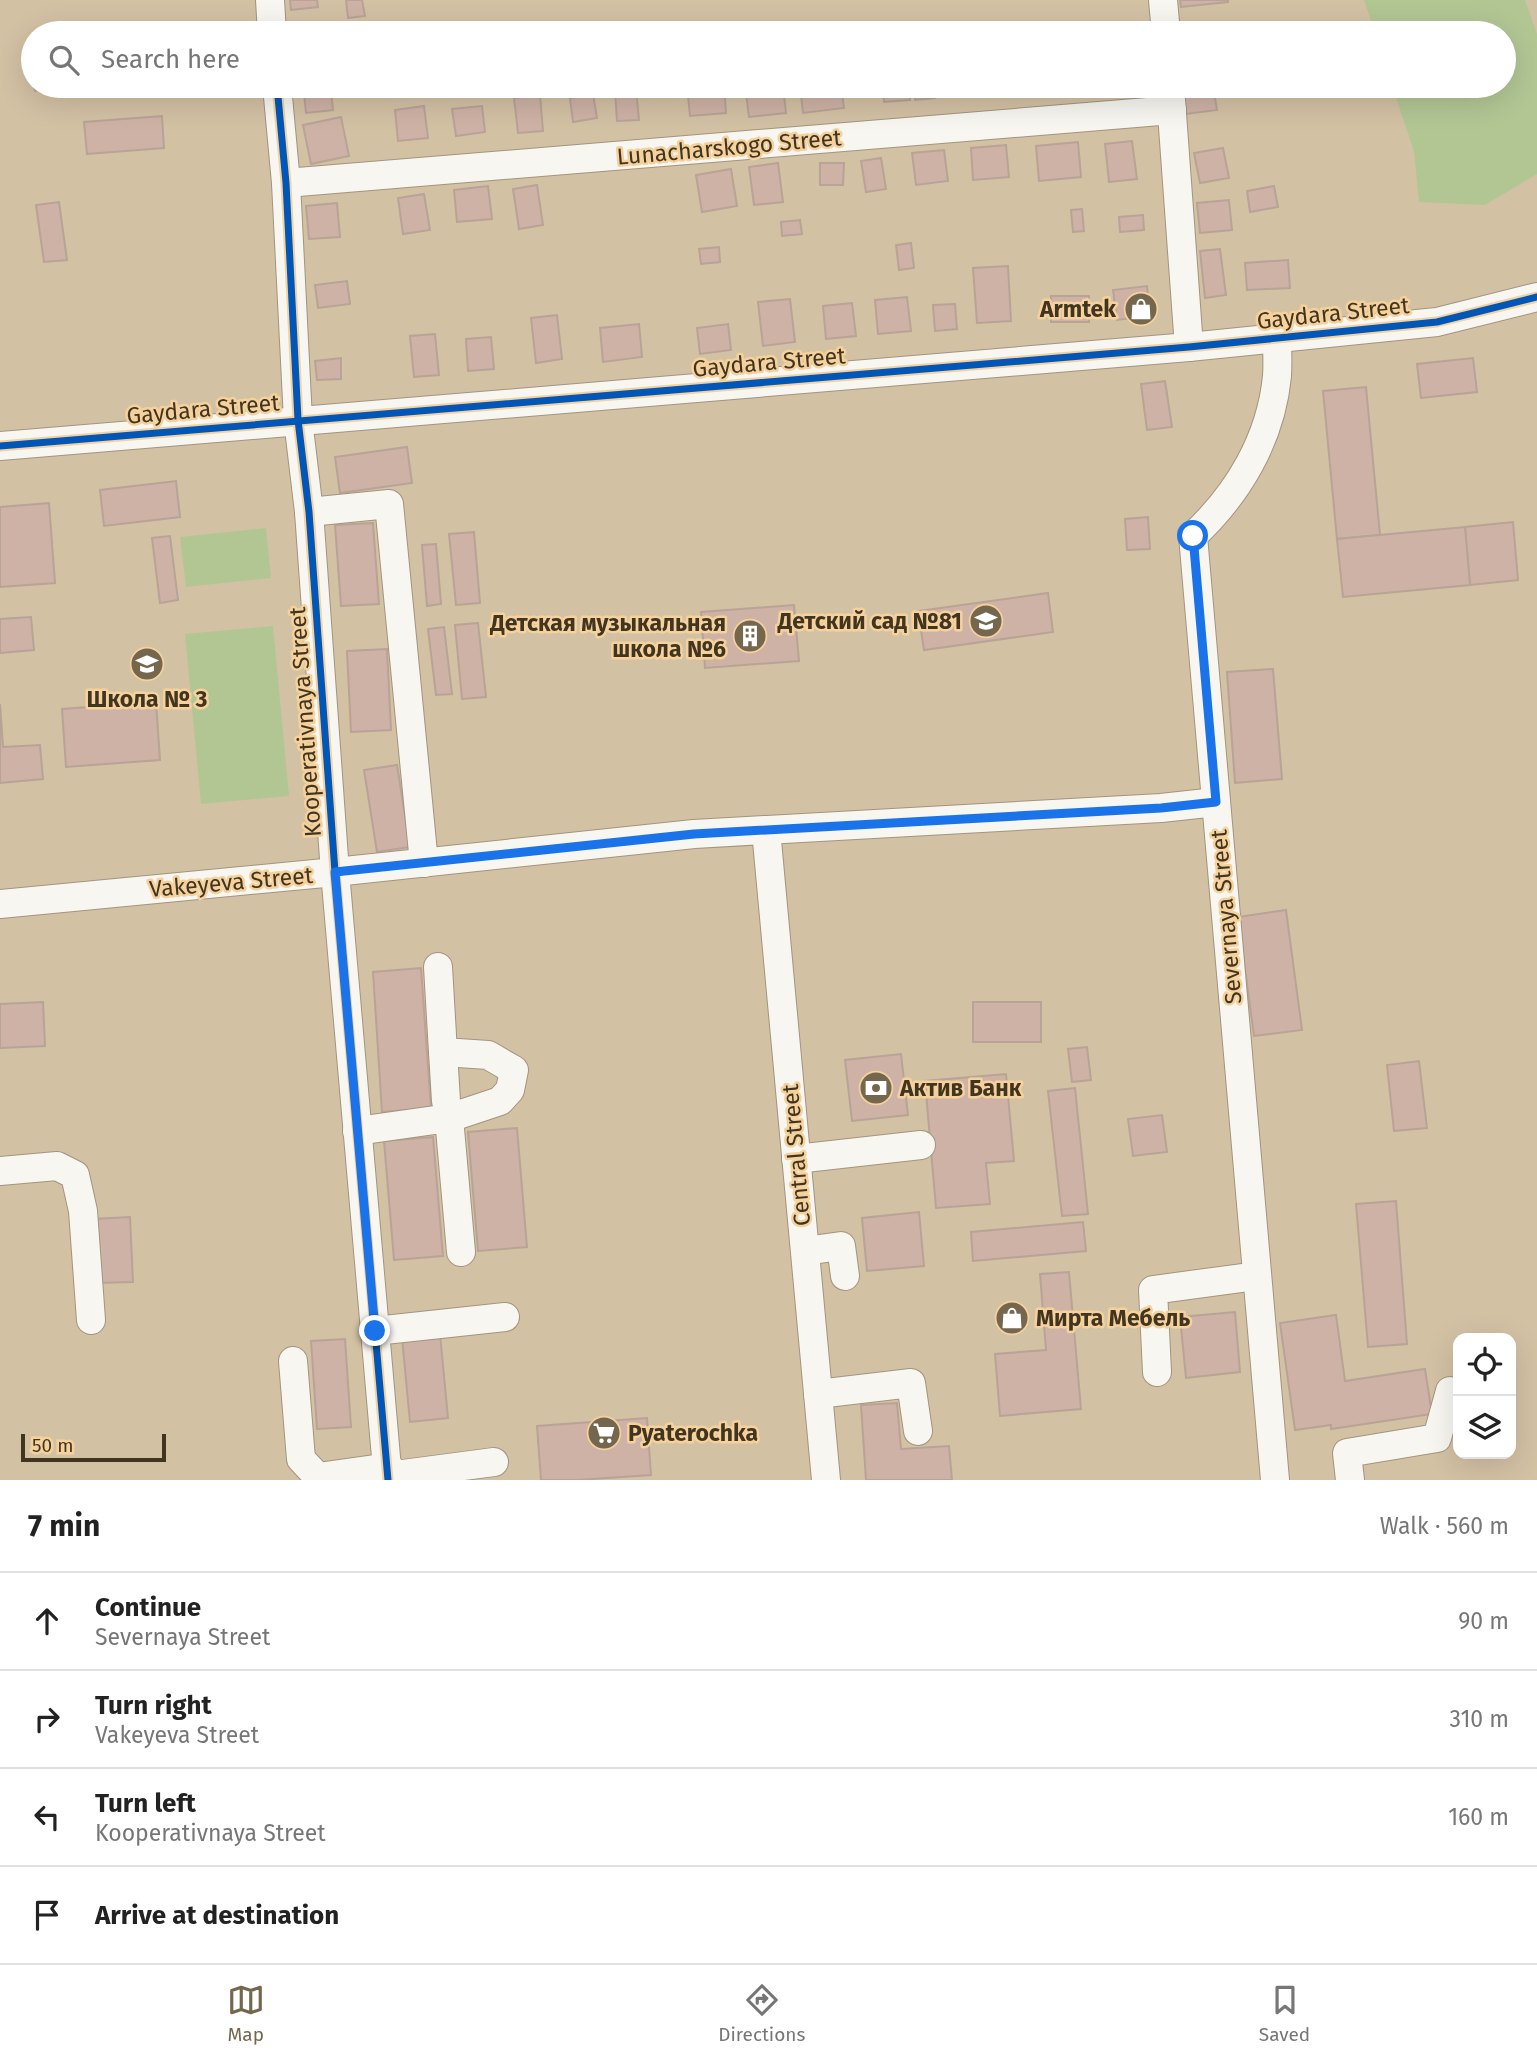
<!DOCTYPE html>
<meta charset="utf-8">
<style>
body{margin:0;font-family:"Fira Sans",sans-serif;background:#f2f2f2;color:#222}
.controls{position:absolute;right:21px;bottom:21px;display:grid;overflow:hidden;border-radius:14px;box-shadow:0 7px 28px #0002}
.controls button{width:63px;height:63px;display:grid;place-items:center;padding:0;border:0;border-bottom:2px solid #e0e0e0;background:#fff;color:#222;font:35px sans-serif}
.scale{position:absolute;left:21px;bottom:18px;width:145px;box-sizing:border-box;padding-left:7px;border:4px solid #42351f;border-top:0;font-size:19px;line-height:24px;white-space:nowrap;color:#42351f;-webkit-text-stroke:5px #f5d29d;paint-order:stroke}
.stop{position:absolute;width:21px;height:21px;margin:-16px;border:5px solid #1a73e8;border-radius:50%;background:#fff}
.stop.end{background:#1a73e8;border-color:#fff;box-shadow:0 2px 7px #0008}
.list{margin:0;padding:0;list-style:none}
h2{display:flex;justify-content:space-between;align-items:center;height:91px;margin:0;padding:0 28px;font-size:30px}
h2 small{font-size:23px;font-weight:400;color:#767676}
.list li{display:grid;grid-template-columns:46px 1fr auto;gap:21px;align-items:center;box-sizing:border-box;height:98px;padding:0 28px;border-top:2px solid #e0e0e0}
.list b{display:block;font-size:26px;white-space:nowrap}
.list p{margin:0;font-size:23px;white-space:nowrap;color:#767676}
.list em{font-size:23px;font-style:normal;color:#767676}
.icon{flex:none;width:38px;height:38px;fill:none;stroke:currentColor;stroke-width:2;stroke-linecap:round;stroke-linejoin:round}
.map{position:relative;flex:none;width:1537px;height:1480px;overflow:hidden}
.search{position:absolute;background:#fff;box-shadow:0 7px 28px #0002;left:21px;right:21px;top:21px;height:77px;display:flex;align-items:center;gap:18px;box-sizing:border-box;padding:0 24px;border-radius:38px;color:#767676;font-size:26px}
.sheet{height:483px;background:#fff}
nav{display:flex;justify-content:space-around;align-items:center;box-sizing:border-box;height:98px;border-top:2px solid #e0e0e0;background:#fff;font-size:19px;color:#767676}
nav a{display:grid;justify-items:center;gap:4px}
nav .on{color:#75664e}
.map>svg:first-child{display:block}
</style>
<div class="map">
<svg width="1537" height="1480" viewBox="0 0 1537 1480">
<rect width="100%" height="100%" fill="#d3c1a4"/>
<!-- garden -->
<g fill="#b2c694">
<polygon points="1364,0 1525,0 1537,34 1537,174 1485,205 1419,202 1414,151 1392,86 1504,86 1504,33 1375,33"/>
<polygon points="266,528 271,578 186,587 180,537"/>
<polygon points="273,626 289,796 201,804 185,634"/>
</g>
<!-- building -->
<g fill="#ceb2a5" stroke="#b8a396" stroke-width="2">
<polygon points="290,0 317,0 318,7 291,10"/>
<polygon points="346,0 362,0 365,16 348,18"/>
<polygon points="1180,0 1228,0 1228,2 1181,7"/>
<polygon points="34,86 87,86 35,91"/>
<polygon points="687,86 724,86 726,113 690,116"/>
<polygon points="745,86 783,86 786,113 749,117"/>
<polygon points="800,86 841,86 844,108 803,113"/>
<polygon points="883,86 909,86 910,100 884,102"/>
<polygon points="914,86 934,86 935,98 915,100"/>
<polygon points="972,86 1003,86 1003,90 973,94"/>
<polygon points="1182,86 1213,86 1217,110 1186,114"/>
<polygon points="636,89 639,120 617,121 615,91"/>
<polygon points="331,91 333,110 306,113 304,94"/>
<polygon points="593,94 597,118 573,122 570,98"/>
<polygon points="540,95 543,131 518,133 514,98"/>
<polygon points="424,106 428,138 398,141 395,110"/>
<polygon points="482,106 485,132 456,136 452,109"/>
<polygon points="162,116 164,148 87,154 84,122"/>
<polygon points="341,117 349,156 311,164 303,125"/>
<polygon points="1132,141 1137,179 1109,182 1105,144"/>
<polygon points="1078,142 1081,177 1039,181 1036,146"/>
<polygon points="1006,145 1009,177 973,180 971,148"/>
<polygon points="1223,148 1229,178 1200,183 1194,153"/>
<polygon points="944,150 948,181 916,185 912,153"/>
<polygon points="881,158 886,189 866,192 861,161"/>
<polygon points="778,163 783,202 754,205 749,167"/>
<polygon points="820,163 844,163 843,185 820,185"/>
<polygon points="731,169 737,206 702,212 696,175"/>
<polygon points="537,185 543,225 519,229 513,189"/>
<polygon points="488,186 492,219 457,222 454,190"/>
<polygon points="1274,186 1278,207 1250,212 1247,191"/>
<polygon points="424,194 430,230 403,234 398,198"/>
<polygon points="1229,200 1232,230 1200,233 1197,203"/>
<polygon points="59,202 67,260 44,262 36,205"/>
<polygon points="337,203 340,237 309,239 306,206"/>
<polygon points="1082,209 1084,231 1073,232 1071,210"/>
<polygon points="1143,215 1144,230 1120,232 1119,217"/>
<polygon points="800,220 802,234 782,236 781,222"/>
<polygon points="911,243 914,268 899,270 896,245"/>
<polygon points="719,247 720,262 701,264 699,249"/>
<polygon points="1220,249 1226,295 1205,298 1200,251"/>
<polygon points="1288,260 1290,288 1247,290 1245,263"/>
<polygon points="1008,266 1011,321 977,323 973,268"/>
<polygon points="347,281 350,304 318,308 315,285"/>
<polygon points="1147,286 1150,316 1117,320 1113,290"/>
<rect x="1051" y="296" width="38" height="26"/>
<polygon points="907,297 911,331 878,334 875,300"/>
<polygon points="790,299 795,342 763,346 758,302"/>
<polygon points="852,303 856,336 826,339 823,306"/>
<polygon points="955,304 957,329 935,331 933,305"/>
<polygon points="557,315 562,359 536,363 531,318"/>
<polygon points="639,324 642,357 603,362 600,328"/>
<polygon points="728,324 731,350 700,354 697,328"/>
<polygon points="435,334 439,375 414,377 410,336"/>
<polygon points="491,337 494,369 468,371 466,339"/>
<polygon points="341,358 341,379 317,380 315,361"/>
<polygon points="1473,358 1477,392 1421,398 1417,364"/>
<polygon points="1165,381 1172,427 1147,430 1141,384"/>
<polygon points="1366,387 1380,535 1337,539 1323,391"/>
<polygon points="407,447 412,483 340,493 335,457"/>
<polygon points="176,481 180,517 104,526 100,490"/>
<polygon points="49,503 55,583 0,587 0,507"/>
<polygon points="1148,517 1150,549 1127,550 1125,519"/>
<polygon points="1513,522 1518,580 1470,585 1465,527"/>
<polygon points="373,523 379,604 341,606 335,525"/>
<polygon points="1465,527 1470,585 1343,597 1337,539"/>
<polygon points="474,532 480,603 456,605 449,534"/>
<polygon points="170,536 178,600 160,603 152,538"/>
<polygon points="436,544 441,604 427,606 422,545"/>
<polygon points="1048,593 1053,632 924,650 918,611"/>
<polygon points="794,605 799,661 705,668 701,612"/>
<polygon points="31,617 34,650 0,653 0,619"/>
<polygon points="478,623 486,697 462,699 455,625"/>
<polygon points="444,627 452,694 436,695 428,629"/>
<polygon points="387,649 391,730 351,732 347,651"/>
<polygon points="1273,669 1282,779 1235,783 1227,672"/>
<polygon points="156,702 160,760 66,767 62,709"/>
<polygon points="0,704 3,747 40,745 43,779 0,783"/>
<polygon points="397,765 410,847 377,852 364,770"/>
<polygon points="1286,910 1302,1030 1254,1036 1238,917"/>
<polygon points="421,968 431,1108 382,1112 373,972"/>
<polygon points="43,1002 45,1046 0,1048 0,1004"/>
<rect x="973" y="1002" width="68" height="40"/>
<polygon points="1087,1047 1091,1080 1072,1082 1068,1049"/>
<polygon points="901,1054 908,1115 852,1121 845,1060"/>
<polygon points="1419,1061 1427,1128 1394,1131 1387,1065"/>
<polygon points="1006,1074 1014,1161 986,1163 990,1204 936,1208 925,1081"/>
<polygon points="1075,1088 1088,1214 1062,1216 1048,1091"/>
<polygon points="1162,1115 1167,1152 1133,1156 1128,1119"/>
<polygon points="517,1128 527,1247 478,1251 468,1132"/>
<polygon points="433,1137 443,1256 394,1260 384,1141"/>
<polygon points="1396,1201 1407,1344 1368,1347 1356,1204"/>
<polygon points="919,1212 924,1266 867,1271 862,1218"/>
<polygon points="130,1217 133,1282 96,1283 93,1219"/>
<polygon points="1083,1222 1086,1251 973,1261 971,1232"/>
<polygon points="1069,1272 1081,1409 1000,1416 995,1354 1046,1350 1040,1274"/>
<polygon points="1235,1312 1240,1372 1186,1378 1180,1317"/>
<polygon points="1336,1315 1345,1381 1425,1369 1432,1414 1331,1429 1331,1425 1295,1430 1280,1323"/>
<polygon points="440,1334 448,1418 410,1422 402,1338"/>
<polygon points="345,1339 351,1427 317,1429 311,1341"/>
<polygon points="897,1403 901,1449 949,1446 952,1480 866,1480 861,1405"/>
<polygon points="647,1418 651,1475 578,1480 541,1480 537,1426"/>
</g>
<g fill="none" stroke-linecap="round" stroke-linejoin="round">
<defs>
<g id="minor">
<polyline points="270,0 272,33"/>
<polyline points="1163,0 1166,33"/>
<polyline points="277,86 286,183 298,420 309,512 335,872 388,1480"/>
<polyline points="1170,86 1189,347"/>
<polyline points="286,183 1172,110"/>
<polyline points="0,446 1189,347 1437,322 1537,297"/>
<polyline points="309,512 389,504 424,863"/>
<polyline points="766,830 826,1480"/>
<polyline points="0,904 335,872 694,834 1161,808 1216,802"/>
<polyline points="438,967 443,1052 488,1055 514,1070 510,1090 500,1101 449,1118"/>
<polyline points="443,1052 446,1101"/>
<polyline points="357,1131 449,1118 461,1252"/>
<polyline points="796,1159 921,1145"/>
<polyline points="0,1171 57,1166 75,1175 83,1211 91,1320"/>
<polyline points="805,1251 841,1246 845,1276"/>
<polyline points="375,1331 505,1317"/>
<polyline points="293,1361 301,1459 318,1477 389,1467"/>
<polyline points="1157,1372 1153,1290 1257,1276"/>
<polyline points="818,1394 911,1383 918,1431"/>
<polyline points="388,1476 494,1462"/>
<path d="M 1275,1480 L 1193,536 C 1238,494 1271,439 1277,376 C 1278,363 1277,350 1277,338"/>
<polyline points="1350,1480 1347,1453 1437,1438 1450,1391"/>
</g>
</defs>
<!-- minor casing -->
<use href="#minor" stroke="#a3947e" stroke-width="30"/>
<!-- minor -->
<use href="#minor" stroke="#f8f6f1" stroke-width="28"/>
<defs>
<g id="cycleway">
<polyline points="277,86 286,183 298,420 309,512 335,872 388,1480"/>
<polyline points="0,446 1189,347 1437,322 1537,297"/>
</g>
</defs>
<!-- cycleway casing -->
<use href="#cycleway" stroke="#f5d29d" stroke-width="11"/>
<!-- cycleway -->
<use href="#cycleway" stroke="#0057b8" stroke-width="7"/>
</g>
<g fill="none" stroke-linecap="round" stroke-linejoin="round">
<!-- route -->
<polyline stroke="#1a73e8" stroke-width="9" points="375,1331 335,872 694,834 1161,808 1216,802 1193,536"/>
</g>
<!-- icons -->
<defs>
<symbol id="shop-disc" viewBox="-11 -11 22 22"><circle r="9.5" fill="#75664e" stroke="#f5d29d"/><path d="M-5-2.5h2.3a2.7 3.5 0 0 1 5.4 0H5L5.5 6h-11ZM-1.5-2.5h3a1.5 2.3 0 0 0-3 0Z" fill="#fff"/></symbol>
<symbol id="school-disc" viewBox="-11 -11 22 22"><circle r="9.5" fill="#75664e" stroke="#f5d29d"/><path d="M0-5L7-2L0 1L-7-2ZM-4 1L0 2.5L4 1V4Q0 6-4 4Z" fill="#fff"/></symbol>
<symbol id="building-disc" viewBox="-11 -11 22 22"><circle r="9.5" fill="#75664e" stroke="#f5d29d"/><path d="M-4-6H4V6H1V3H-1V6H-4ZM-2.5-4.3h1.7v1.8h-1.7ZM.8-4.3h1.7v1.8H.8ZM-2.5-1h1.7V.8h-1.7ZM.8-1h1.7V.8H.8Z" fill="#fff"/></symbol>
<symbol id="bank-disc" viewBox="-11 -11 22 22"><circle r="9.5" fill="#75664e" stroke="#f5d29d"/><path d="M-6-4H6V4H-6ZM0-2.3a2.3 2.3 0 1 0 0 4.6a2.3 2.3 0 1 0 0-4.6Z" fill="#fff"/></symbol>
<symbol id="supermarket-disc" viewBox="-11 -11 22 22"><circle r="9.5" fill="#75664e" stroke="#f5d29d"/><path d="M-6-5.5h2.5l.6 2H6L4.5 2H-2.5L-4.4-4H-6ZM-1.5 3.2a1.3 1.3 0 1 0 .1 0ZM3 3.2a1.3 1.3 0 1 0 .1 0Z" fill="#fff"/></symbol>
</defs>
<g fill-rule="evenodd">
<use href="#shop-disc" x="1122" y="290" width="38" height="38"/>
<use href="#school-disc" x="967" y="602" width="38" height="38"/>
<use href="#building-disc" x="731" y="617" width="38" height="38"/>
<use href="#school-disc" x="128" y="645" width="38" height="38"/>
<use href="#bank-disc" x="857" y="1069" width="38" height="38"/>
<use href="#shop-disc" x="993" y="1299" width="38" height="38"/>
<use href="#supermarket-disc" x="585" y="1414" width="38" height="38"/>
</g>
<g text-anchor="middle" stroke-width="5" stroke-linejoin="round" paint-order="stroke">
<!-- street labels -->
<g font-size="23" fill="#42351f" stroke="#f5d29d">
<text transform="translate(729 147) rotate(-5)" y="8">Lunacharskogo Street</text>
<text transform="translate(1333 313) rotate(-6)" y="8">Gaydara Street</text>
<text transform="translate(769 362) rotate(-5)" y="8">Gaydara Street</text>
<text transform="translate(203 409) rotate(-5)" y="8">Gaydara Street</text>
<text transform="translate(305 722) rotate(-94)" y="8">Kooperativnaya Street</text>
<text transform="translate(231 882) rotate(-5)" y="8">Vakeyeva Street</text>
<text transform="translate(1226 917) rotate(-95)" y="8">Severnaya Street</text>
<text transform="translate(796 1155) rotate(-95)" y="8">Central Street</text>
</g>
<!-- poi labels -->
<g font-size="23" font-weight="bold" fill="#42351f" stroke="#f5d29d" text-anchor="end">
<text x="1116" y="317">Armtek</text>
<text x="962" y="629">Детский сад №81</text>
<text x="726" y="631">Детская музыкальная<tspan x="726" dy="26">школа №6</tspan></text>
<text x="147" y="707" text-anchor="middle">Школа № 3</text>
<text x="900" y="1096" text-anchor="start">Актив Банк</text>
<text x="1036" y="1326" text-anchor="start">Мирта Мебель</text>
<text x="628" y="1441" text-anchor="start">Pyaterochka</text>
</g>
</g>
</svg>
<div class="controls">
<button><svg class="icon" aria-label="locate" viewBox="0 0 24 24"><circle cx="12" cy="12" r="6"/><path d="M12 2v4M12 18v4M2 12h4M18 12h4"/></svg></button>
<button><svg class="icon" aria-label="layers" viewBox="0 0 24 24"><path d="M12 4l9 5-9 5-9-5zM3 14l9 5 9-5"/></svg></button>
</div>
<div class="scale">50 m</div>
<div class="stop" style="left:1193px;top:536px"></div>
<div class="stop end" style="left:375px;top:1331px"></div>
<div class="search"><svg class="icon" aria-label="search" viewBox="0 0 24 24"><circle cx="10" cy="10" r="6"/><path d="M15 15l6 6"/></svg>Search here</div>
</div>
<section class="sheet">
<h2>7 min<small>Walk · 560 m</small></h2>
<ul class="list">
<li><svg class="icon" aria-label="ahead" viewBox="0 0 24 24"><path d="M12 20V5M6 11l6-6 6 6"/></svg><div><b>Continue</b><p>Severnaya Street</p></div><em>90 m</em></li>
<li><svg class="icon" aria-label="right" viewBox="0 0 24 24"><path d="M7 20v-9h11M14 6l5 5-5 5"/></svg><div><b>Turn right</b><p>Vakeyeva Street</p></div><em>310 m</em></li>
<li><svg class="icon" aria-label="left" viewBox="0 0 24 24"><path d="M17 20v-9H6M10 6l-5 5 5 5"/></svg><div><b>Turn left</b><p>Kooperativnaya Street</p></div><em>160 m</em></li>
<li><svg class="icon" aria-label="arrive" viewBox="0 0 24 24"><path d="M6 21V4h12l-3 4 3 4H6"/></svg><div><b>Arrive at destination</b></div></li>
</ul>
</section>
<nav>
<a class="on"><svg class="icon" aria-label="map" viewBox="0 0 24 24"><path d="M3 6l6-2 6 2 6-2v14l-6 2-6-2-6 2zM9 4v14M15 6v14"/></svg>Map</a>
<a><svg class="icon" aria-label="directions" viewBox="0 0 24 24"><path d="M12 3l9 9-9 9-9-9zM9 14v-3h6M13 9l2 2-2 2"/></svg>Directions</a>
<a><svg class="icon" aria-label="saved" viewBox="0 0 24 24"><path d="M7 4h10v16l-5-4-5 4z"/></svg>Saved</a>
</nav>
